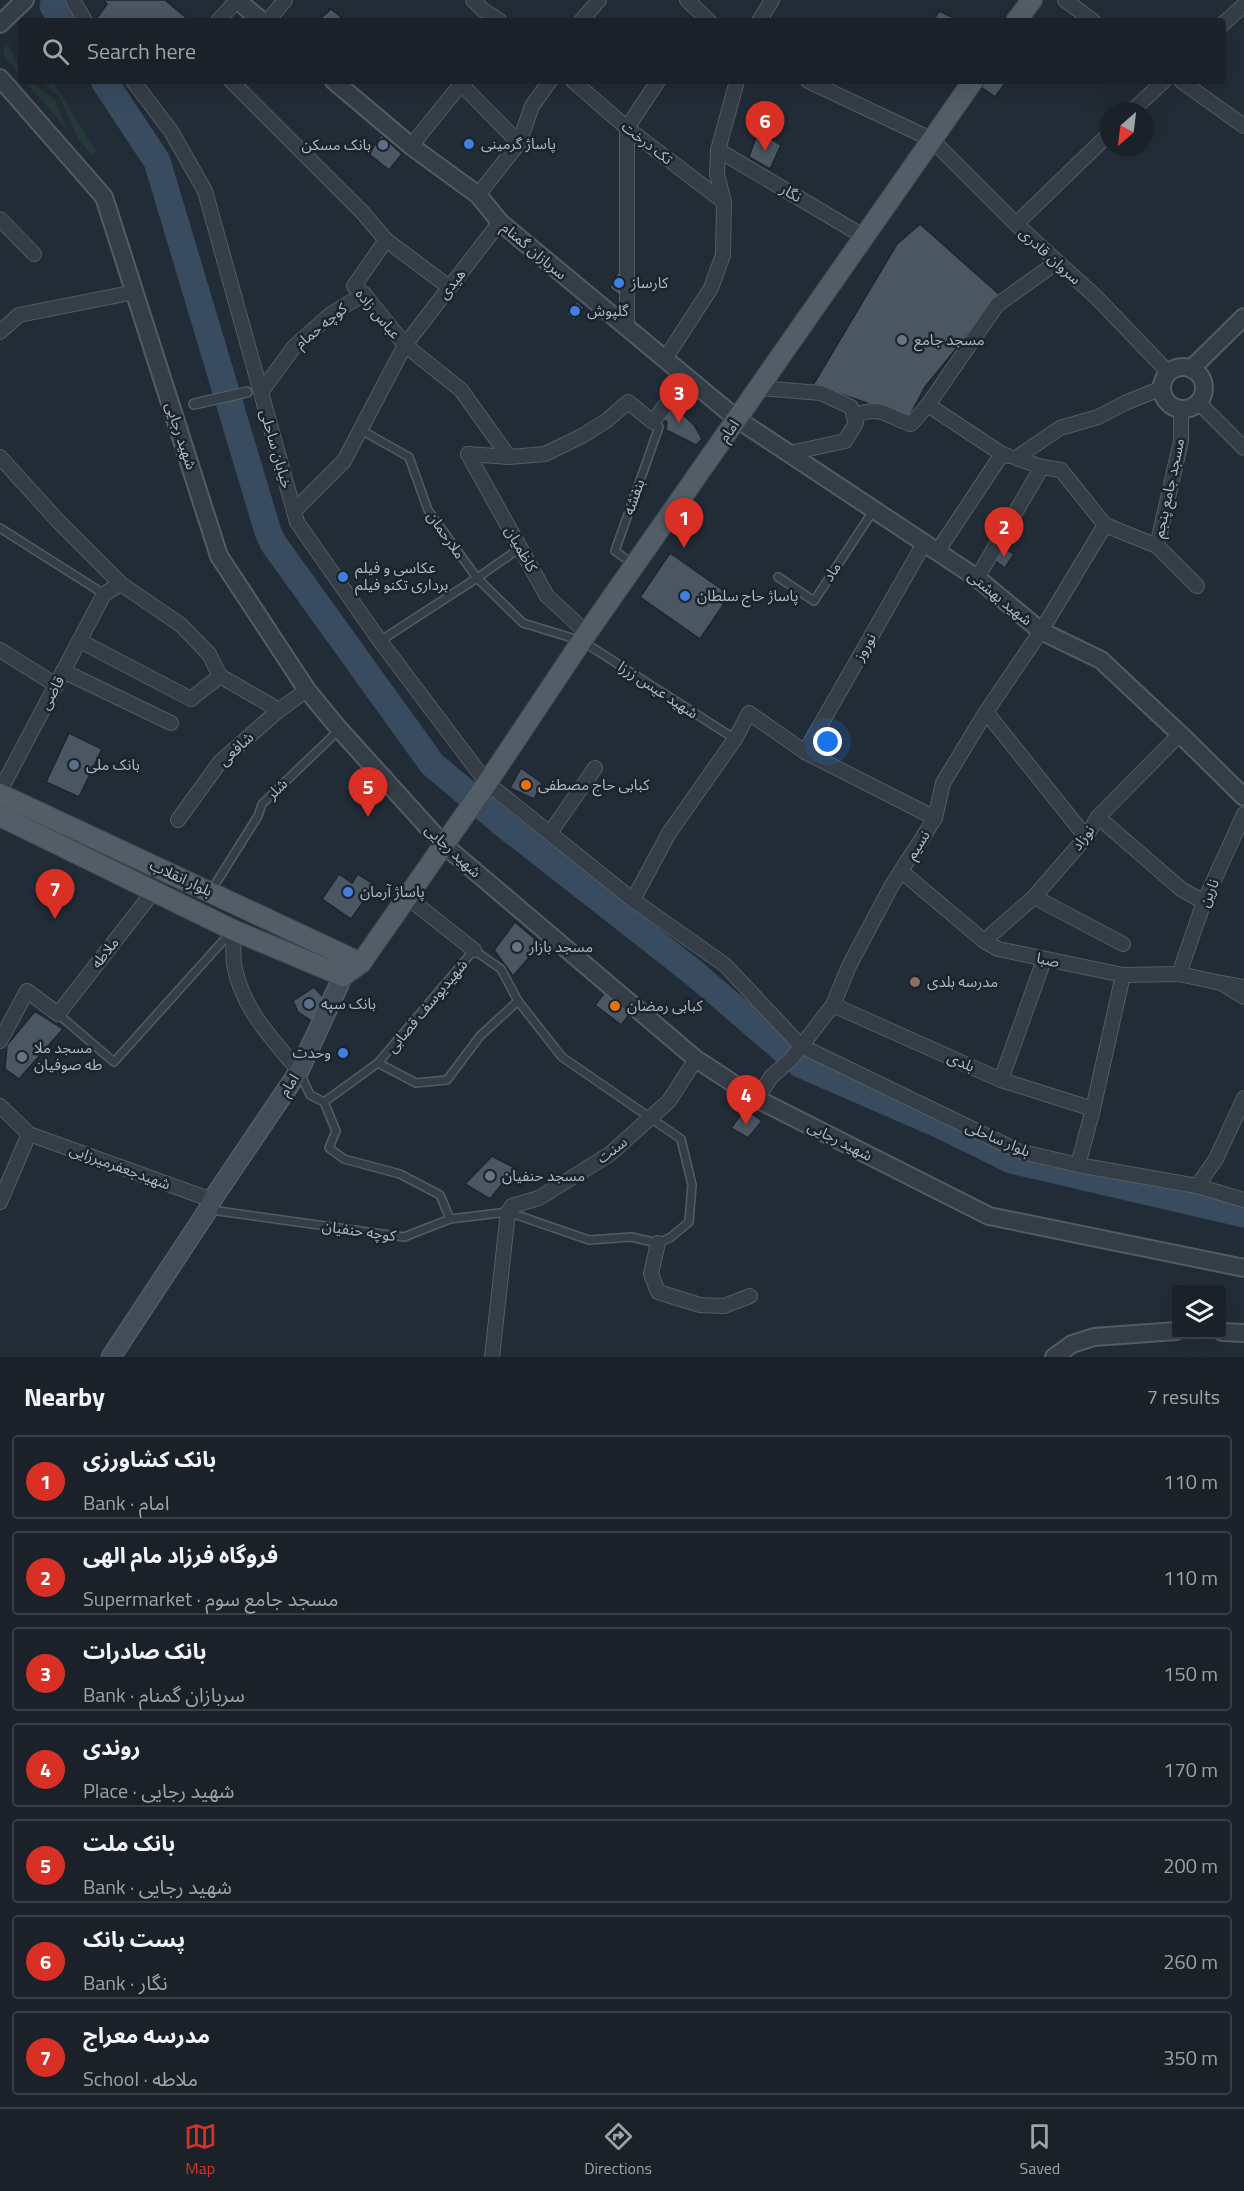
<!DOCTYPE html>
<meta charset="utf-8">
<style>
body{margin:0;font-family:"Titillium Web","Noto Sans Arabic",sans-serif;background:#232931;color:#f1f3f6}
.controls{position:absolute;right:18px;bottom:18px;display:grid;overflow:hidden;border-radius:6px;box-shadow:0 6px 24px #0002}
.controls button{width:54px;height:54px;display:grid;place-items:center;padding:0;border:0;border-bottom:2px solid #383e46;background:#1a2129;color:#f1f3f6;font:30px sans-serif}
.compass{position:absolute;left:1100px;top:102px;width:54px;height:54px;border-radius:50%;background:#1a2129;box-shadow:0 6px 24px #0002;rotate:208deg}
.you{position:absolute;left:828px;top:742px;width:21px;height:21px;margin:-15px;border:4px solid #fff;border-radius:50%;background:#1a73e8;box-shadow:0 0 0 9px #1a73e833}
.badge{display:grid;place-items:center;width:39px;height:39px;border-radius:50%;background:#d93025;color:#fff;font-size:20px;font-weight:700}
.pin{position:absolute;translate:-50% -50px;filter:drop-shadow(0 2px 3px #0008)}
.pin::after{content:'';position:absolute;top:32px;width:21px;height:18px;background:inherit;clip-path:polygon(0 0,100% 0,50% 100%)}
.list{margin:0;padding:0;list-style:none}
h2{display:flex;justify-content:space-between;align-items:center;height:78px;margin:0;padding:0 24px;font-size:26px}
h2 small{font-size:20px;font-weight:400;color:#9fa3a8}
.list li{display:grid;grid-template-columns:39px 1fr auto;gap:18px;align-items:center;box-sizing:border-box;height:84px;margin:0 12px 12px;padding:0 12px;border:2px solid #383e46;border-radius:6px}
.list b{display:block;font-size:22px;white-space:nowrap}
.list p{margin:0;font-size:20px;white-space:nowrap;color:#9fa3a8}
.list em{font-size:20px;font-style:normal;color:#9fa3a8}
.icon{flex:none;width:33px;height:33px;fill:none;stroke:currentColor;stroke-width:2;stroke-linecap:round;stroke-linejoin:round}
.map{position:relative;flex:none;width:1244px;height:1357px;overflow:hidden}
.search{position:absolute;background:#1a2129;box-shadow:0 6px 24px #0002;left:18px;right:18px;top:18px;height:66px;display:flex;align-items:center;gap:15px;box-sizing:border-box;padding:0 21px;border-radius:6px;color:#9fa3a8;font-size:22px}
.sheet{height:750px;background:#1a2129}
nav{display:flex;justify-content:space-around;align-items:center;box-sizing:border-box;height:84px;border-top:2px solid #383e46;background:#1a2129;font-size:16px;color:#9fa3a8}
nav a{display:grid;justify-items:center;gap:3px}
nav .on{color:#d93025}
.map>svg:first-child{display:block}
</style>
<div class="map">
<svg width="1244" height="1357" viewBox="0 0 1244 1357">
<rect width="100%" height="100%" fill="#222c37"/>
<!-- green -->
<g fill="#253939">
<polygon points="8,45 21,70 21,77 3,55 5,46"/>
<polygon points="25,81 31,81 55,100 66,128"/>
<polygon points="40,81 52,81 96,151 91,155 78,138 60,97"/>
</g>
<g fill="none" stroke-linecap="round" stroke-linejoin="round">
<!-- river -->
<g stroke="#384b5f" stroke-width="27">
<polyline points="53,6 63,21"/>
<polyline points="104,81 157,161 268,532 273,543 432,764 501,822 694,973 800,1064 938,1124 1011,1160 1244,1214"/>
</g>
</g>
<!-- building -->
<g fill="#4a5662" stroke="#1c252e" stroke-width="1.5">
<polygon points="103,0 165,0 190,21 101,21 97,18 107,4"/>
<polygon points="331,9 341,17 336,21 318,21"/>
<polygon points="939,11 952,17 957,21 933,21"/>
<polygon points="985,81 1007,81 995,97 981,87"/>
<polygon points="758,131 781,145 770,169 749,157"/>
<polygon points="381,135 402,154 389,170 369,154"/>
<polygon points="920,224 1000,295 925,387 909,417 813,385 897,244"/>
<polygon points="618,272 630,279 619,295 610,288"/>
<polygon points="577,301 584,308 574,320 566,314"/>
<polygon points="672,404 694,425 702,439 696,445 666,430 667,422 662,419"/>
<polygon points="1001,546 1014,554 1005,568 994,560"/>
<polygon points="670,553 730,595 700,639 640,597"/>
<polygon points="69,733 102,749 79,797 46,782"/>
<polygon points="521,768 542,783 534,799 510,788"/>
<polygon points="339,874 352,883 358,874 375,885 351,919 322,899"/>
<polygon points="515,922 541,944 513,976 494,950"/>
<polygon points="314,987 322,996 324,1006 313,1022 298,1012 293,1001"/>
<polygon points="609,987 635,1007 621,1025 595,1005"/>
<polygon points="35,1011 63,1029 19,1079 5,1069 7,1045"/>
<polygon points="342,1047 349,1050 343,1058 338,1056"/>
<polygon points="745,1109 762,1121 748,1138 731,1128"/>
<polygon points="492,1156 515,1168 490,1199 465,1184"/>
</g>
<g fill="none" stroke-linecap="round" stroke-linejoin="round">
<defs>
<g id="service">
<polyline points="361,430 409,457 428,510 477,578 520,548"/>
<polyline points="0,528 104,594"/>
<polyline points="633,564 615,551 659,427 653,422"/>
<polyline points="778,577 814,601 873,511"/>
<polyline points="380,641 477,578 523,623 582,641 735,739"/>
<polyline points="211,891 258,816 262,804 338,731"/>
<polyline points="58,1014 114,1062 231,932"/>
<polyline points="378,1063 416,1083 447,1080 480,1036 518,1001"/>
<polyline points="300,1073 310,1095 324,1102 336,1131 329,1148 344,1159 400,1174 440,1195 450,1219"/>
<polyline points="211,1210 404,1237 450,1219 508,1212 589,1240 631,1237 658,1243 671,1237 689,1222 692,1185 681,1139 562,1057 518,1001 501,969 474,950 378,1063 324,1102"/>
</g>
<polyline id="pedestrian" points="194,404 247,392"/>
<g id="minor">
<polyline points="73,0 85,21"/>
<polyline points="473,0 483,10 500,21"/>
<polyline points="687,0 709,21"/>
<polyline points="1065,0 1093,21"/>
<polyline points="218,21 237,0"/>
<polyline points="268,21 285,0"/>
<polyline points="581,21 599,0"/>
<polyline points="759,21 772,0"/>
<polyline points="1223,24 1244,5"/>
<polyline points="133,81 171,131 205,191 297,522 380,641 487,783 633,900 725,965 801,1046 1018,1151 1078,1165 1197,1186 1244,1200"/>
<polyline points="231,81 363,213 386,240 354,286 364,294 405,345 344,461 294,511"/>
<polyline points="573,81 627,128 724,202"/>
<polyline points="808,81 931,139 1016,224 1096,297 1169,373"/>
<polyline points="1181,81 1244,126"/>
<polyline points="461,84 519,143"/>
<polyline points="1132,111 1164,81"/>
<polyline points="411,146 461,84 465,81"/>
<polyline points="718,150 863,236"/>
<polyline points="478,195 519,143 532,106 550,81"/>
<polyline points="0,219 34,254"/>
<polyline points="1016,224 1109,134"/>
<polyline points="386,240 449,287"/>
<polyline points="627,329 627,128 658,81"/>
<polyline points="0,332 19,315 135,292"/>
<polyline points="665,359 711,288 723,255 724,202 717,174 718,150 737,81"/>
<polyline points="758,388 821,393 851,407 856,423 845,441 790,453"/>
<polyline points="261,392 294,347 331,314 364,294"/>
<polyline points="1199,403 1244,448"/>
<polyline points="1181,409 1181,441 1157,546 1197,586"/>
<path d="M 854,416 C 882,404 884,416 911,424 L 928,405"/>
<polyline points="468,454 509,457 461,390 405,345 500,222"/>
<polyline points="468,454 547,596 587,633"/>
<polyline points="1002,454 928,405 997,305 1057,262"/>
<polyline points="0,457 58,521 121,584 181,625 209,654 220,676 191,699 80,641"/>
<polyline points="509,457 545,454 582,436 606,421 628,402 653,422 686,377"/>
<polyline points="1105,525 1061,470 1042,467 1016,458 1060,428 1098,417 1125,403 1162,388"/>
<polyline points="937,552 1002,454 1008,456"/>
<polyline points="977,578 1042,467"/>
<polyline points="0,650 56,685"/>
<polyline points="63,671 171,723"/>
<polyline points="220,676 279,710"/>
<polyline points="986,712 1086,837"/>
<polyline points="805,752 925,542"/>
<polyline points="0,791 104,594 121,584"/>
<polyline points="1098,817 1181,889 1204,902"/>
<polyline points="178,820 220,762 279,710 307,690"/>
<polyline points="550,833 595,768"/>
<polyline points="901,871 984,941 998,949 1123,975 1179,974 1221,983"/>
<polyline points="407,897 474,950"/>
<polyline points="1034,897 1123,944"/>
<polyline points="633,900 669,833 735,739 749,713 805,752 935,818"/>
<path d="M 233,930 C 233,941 233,953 234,964 C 241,1007 272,1039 299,1071"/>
<polyline points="984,941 1034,897 1086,837 1098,817 1180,734"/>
<polyline points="1179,974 1204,902 1244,814"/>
<polyline points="1244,987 1221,983 1244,997"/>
<polyline points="833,1005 1001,1080 1093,1109"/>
<polyline points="0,1041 27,991 58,1014 153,892"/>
<polyline points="1001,1080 1044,960"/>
<polyline points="757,1099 771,1077 792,1058 833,1005 849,966 892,885 935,818 943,783 986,712 1041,631 1105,525 1157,546"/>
<polyline points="0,1106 29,1134 212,1200"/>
<polyline points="1078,1165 1093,1109 1123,975"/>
<polyline points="1197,1186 1216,1159 1244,1098"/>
<polyline points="0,1202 29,1134"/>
<polyline points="658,1243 651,1274 658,1292 700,1305 724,1306 750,1296"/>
<polyline points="492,1357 508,1212 512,1206 539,1198 610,1154 669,1101 696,1059"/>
</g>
<g id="tertiary">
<polyline points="237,0 262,21"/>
<polyline points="0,24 25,0"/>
<polyline points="0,78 104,197 219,556 307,690 340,730 444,845 696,1059 757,1099 989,1216 1244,1268"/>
<polyline points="334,81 411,146 478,195 500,222 737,419 977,578 1041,631 1101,660 1180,734 1244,797"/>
<circle cx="1183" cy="388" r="21"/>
<polyline points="1191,369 1244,317"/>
<polyline points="1222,1332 1244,1333"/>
<polyline points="1054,1357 1072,1344 1094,1337 1176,1331"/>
</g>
<polyline id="secondary" points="111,1357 208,1210 212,1200 299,1071 343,976"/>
<g id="primary">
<polyline points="1016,21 1032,0"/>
<polyline points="0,794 361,963"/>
<polyline points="0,816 233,930 343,976 361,963 487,783 587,633 973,81"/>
</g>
</defs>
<!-- service casing -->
<use href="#service" stroke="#535c65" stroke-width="10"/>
<!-- pedestrian casing -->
<use href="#pedestrian" stroke="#535c65" stroke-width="12"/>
<!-- minor casing -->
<use href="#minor" stroke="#535c65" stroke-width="16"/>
<!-- tertiary casing -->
<use href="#tertiary" stroke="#535c65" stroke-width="20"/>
<!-- secondary casing -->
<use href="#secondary" stroke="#535c65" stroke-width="21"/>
<!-- primary casing -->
<use href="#primary" stroke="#3e4751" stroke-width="22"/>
<!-- service -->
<use href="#service" stroke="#353e47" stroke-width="7"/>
<!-- pedestrian -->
<use href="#pedestrian" stroke="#353e47" stroke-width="9"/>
<!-- minor -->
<use href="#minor" stroke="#353e47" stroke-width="14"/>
<!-- tertiary -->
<use href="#tertiary" stroke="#353e47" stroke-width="16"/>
<!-- secondary -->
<use href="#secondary" stroke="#434d5a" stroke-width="18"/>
<!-- primary -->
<use href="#primary" stroke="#535d67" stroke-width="20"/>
</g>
<!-- markers -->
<g fill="#3f7fe0" stroke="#1b232c" stroke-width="2">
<circle cx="469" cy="144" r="6"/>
<circle cx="619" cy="283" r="6"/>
<circle cx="575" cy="311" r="6"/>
<circle cx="343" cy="577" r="6"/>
<circle cx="685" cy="596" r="6"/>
<circle cx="348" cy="892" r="6"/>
<circle cx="343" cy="1053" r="6"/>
</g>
<g fill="#5c6f8a" stroke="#1b232c" stroke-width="2">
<circle cx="383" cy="145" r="6"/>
<circle cx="74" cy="765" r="6"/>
<circle cx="309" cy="1004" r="6"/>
</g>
<g fill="#6b7280" stroke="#1b232c" stroke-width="2">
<circle cx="902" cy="340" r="6"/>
<circle cx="517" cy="947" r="6"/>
<circle cx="22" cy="1057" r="6"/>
<circle cx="490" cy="1176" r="6"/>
</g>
<g fill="#e8710a" stroke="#1b232c" stroke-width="2">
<circle cx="526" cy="785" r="6"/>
<circle cx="615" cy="1006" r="6"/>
</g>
<circle fill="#8d6e63" stroke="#1b232c" stroke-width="2" cx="915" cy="982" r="6"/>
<g text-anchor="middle" stroke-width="5" stroke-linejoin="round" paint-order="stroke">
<!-- street labels -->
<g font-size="15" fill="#b0b9c4" stroke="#1b232c">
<text transform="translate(647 143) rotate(38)" y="5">تک درخت</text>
<text transform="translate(791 193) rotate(30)" y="5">نگار</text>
<text transform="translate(534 251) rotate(40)" y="5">سربازان گمنام</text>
<text transform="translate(1050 256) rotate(42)" y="5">سروان قادری</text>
<text transform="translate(452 284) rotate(-52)" y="5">هیدی</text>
<text transform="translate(378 314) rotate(50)" y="5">عباس زاده</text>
<text transform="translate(321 326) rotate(-39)" y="5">کوچه حمام</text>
<text transform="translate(729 431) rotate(-55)" y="5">امام</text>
<text transform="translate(181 436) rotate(72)" y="5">شهید رجایی</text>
<text transform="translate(276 449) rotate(74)" y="5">خیابان ساحلی</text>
<text transform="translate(1169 488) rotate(-78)" y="5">مسجد جامع پنجم</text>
<text transform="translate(634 497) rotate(-70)" y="5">بنفشه</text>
<text transform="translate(446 535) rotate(55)" y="5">ملارحمان</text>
<text transform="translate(521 549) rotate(61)" y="5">کاظمیان</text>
<text transform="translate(832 572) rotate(-57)" y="5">ماد</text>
<text transform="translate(1000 598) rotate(39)" y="5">شهید بهشتی</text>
<text transform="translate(865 647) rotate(-60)" y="5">نوروز</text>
<text transform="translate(658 690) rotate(33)" y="5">شهید عیس زرزا</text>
<text transform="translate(52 693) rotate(-62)" y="5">قاضی</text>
<text transform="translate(236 749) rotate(-43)" y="5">شافعی</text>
<text transform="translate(277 789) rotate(-44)" y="5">شلر</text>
<text transform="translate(1083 838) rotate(-53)" y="5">نوزاد</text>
<text transform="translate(918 845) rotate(-58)" y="5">نسیم</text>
<text transform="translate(453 851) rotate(43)" y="5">شهید رجایی</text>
<text transform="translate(181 878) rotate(25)" y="5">بلوار انقلاب</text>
<text transform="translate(1209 893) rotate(-67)" y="5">نارین</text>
<text transform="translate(105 953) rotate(-52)" y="5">ملاطه</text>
<text transform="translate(1048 960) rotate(12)" y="5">صبا</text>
<text transform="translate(427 1006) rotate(-50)" y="5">شهیدیوسف قصابی</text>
<text transform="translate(961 1062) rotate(24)" y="5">بلدی</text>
<text transform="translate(289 1085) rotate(-57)" y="5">امام</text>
<text transform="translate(998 1139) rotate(23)" y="5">بلوار ساحلی</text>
<text transform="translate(840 1141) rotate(27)" y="5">شهید رجایی</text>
<text transform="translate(612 1150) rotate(-37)" y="5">سنت</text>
<text transform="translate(120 1167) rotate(20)" y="5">شهیدجعفرمیرزایی</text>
<text transform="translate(359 1231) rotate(8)" y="5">کوچه حنفیان</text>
</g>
<!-- poi labels -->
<g font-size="15" fill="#b0b9c4" stroke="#1b232c" text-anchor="start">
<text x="481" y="149">پاساژ گرمینی</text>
<text x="371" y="150" text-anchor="end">بانک مسکن</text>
<text x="631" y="288">کارساز</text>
<text x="587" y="316">گلپوش</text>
<text x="914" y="345">مسجد جامع</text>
<text x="355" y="573">عکاسی و فیلم<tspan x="355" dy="17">برداری تکنو فیلم</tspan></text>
<text x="697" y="601">پاساژ حاج سلطان</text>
<text x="86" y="770">بانک ملی</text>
<text x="538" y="790">کبابی حاج مصطفی</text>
<text x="360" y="897">پاساژ آرمان</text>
<text x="529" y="952">مسجد بازار</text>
<text x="927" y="987">مدرسه بلدی</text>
<text x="321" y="1009">بانک سپه</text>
<text x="627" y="1011">کبابی رمضان</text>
<text x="34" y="1053">مسجد ملا<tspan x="34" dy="17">طه صوفیان</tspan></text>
<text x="331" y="1058" text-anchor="end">وحدت</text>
<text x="502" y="1181">مسجد حنفیان</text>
</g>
</g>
</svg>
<div class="controls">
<button><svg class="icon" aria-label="layers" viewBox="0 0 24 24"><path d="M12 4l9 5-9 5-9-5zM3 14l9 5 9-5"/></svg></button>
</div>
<svg class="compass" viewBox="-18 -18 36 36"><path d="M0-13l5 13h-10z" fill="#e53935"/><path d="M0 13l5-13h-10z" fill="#9fa3a8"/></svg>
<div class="you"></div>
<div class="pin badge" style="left:684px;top:548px">1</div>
<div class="pin badge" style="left:1004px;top:557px">2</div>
<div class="pin badge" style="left:679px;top:423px">3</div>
<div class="pin badge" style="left:746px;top:1125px">4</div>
<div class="pin badge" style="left:368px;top:817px">5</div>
<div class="pin badge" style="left:765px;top:151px">6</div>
<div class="pin badge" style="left:55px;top:919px">7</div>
<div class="search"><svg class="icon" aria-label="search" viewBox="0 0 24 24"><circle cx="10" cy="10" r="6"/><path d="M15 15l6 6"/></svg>Search here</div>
</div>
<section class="sheet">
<h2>Nearby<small>7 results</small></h2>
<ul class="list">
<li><span class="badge">1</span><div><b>بانک کشاورزی</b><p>Bank · امام</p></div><em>110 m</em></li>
<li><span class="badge">2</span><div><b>فروگاه فرزاد مام الهی</b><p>Supermarket · مسجد جامع سوم</p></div><em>110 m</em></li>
<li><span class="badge">3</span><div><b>بانک صادرات</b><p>Bank · سربازان گمنام</p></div><em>150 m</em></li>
<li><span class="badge">4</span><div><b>روندی</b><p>Place · شهید رجایی</p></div><em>170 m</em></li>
<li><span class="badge">5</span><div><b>بانک ملت</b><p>Bank · شهید رجایی</p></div><em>200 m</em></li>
<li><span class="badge">6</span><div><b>پست بانک</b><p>Bank · نگار</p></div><em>260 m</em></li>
<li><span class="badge">7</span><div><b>مدرسه معراج</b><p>School · ملاطه</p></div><em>350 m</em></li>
</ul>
</section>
<nav>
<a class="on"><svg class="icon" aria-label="map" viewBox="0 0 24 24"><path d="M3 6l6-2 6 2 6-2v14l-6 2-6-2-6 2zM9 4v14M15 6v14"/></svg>Map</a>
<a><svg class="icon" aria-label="directions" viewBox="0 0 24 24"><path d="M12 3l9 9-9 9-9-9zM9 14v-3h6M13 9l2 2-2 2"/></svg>Directions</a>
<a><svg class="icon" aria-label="saved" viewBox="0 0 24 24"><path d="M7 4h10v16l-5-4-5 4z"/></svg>Saved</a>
</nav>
